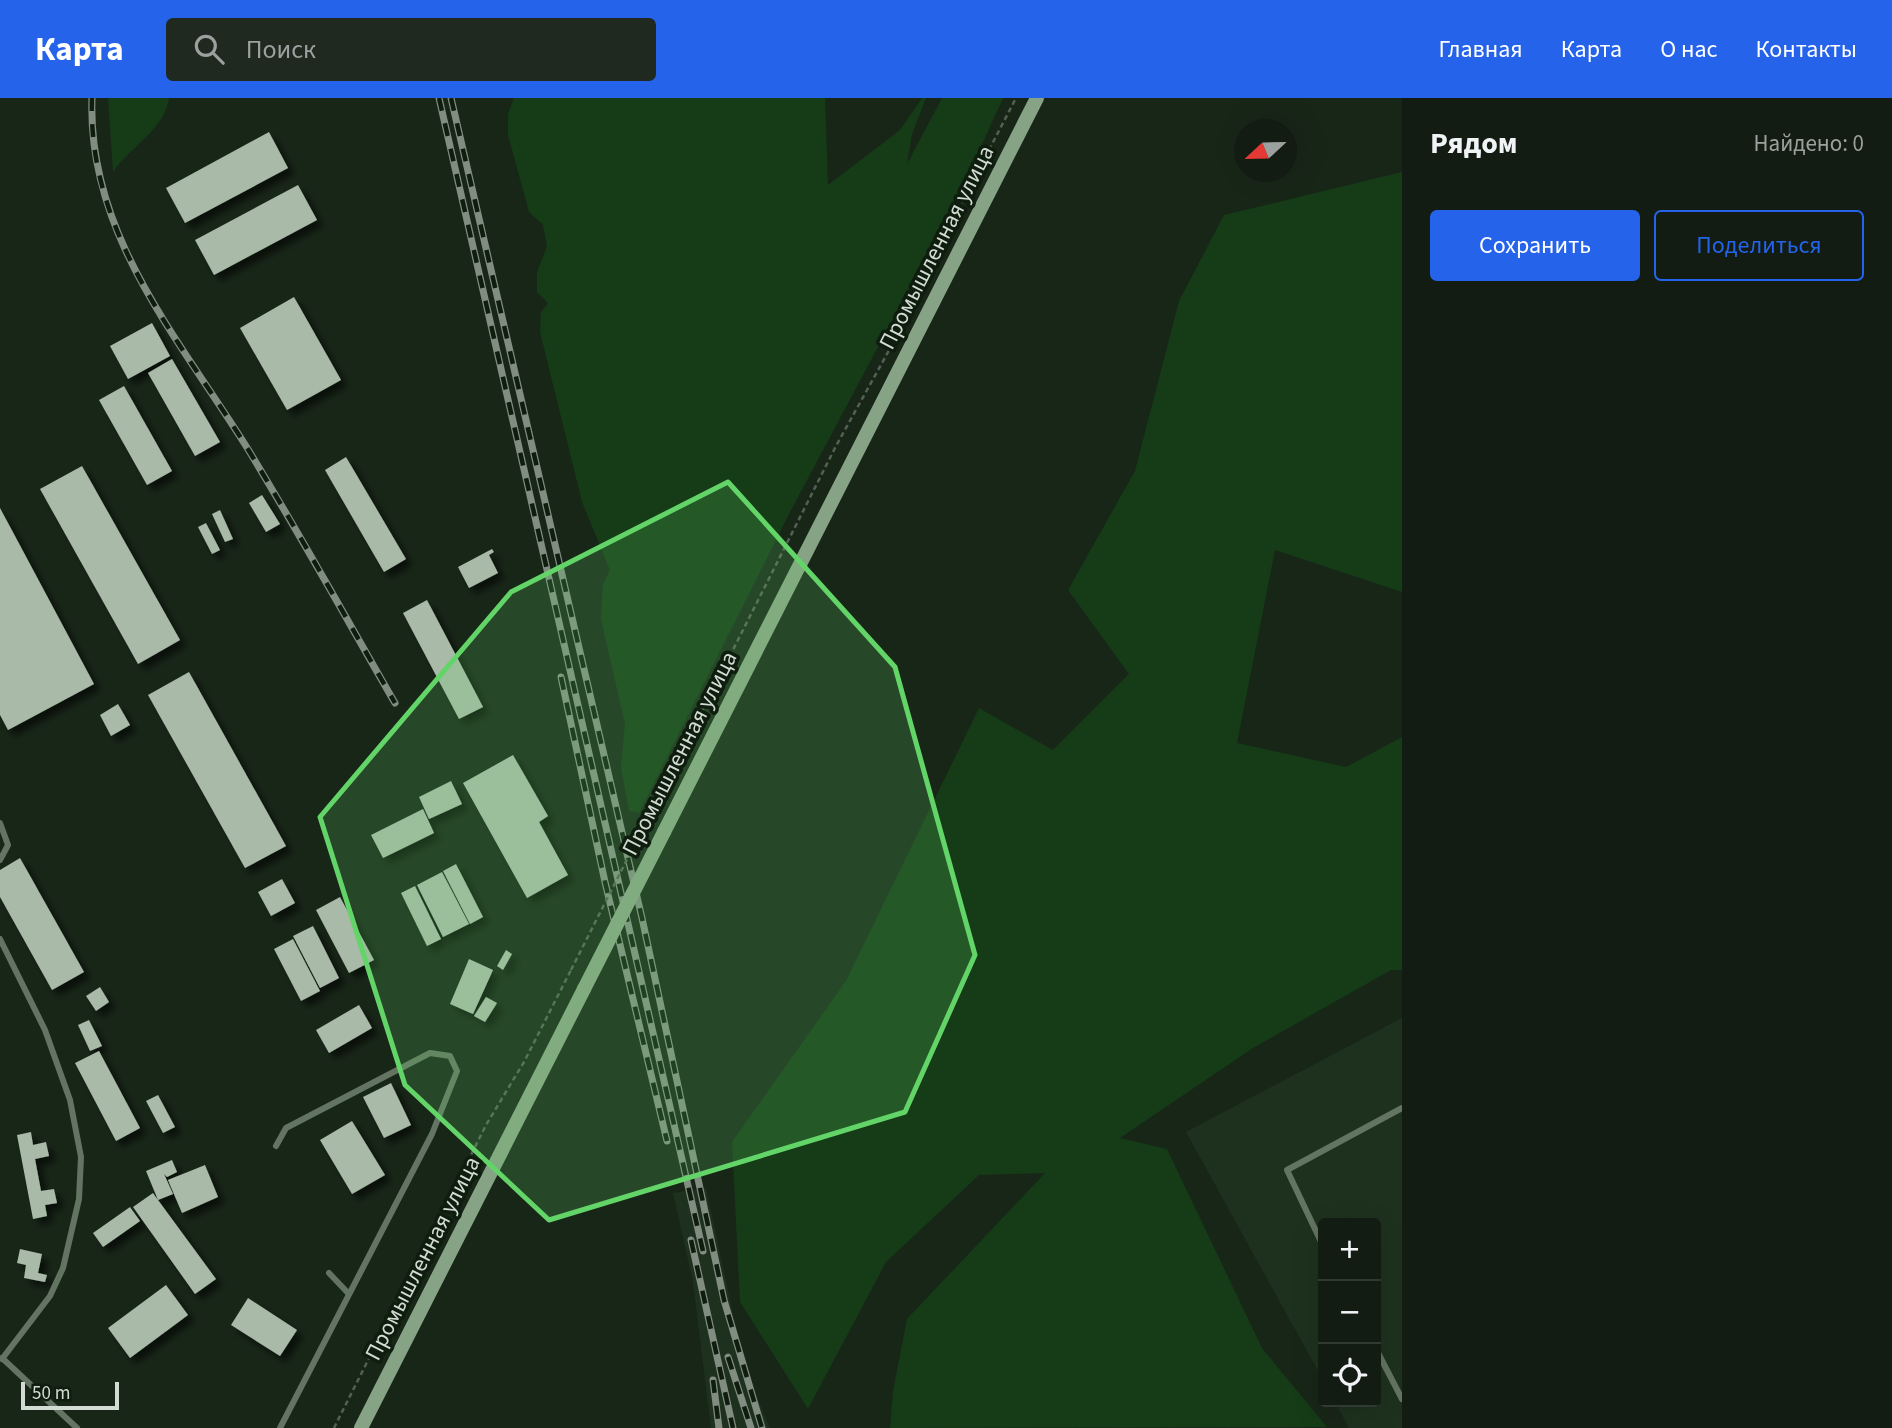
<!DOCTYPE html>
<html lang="ru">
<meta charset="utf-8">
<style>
body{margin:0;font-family:"Source Sans 3",sans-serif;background:#1f2920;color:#f1f3f6}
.controls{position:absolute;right:21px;bottom:21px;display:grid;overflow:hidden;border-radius:7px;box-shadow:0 7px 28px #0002}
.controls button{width:63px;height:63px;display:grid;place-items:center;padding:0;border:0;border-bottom:2px solid #313a32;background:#121c12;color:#f1f3f6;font:35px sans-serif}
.compass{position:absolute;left:1234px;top:21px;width:63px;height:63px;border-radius:50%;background:#121c12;box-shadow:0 7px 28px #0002;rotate:248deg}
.scale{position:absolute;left:21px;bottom:18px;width:98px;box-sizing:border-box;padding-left:7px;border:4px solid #d3dcd3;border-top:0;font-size:19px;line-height:24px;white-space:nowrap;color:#d3dcd3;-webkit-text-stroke:5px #0f1d0f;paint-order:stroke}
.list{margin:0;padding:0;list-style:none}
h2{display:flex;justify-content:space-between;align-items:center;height:91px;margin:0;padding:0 28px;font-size:30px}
h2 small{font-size:23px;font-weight:400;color:#9ca19f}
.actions{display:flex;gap:14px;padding:21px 28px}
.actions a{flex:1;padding:16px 0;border:2px solid #2563eb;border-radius:7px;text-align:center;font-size:24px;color:#2563eb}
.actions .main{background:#2563eb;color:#fff}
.icon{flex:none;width:38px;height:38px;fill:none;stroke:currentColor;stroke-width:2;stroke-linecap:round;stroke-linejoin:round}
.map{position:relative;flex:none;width:1402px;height:1330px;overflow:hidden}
header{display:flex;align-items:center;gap:42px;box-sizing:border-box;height:98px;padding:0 35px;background:#2563eb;color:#fff}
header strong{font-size:33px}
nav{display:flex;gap:38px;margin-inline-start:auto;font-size:24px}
.search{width:490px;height:63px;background:#1f2920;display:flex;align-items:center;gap:18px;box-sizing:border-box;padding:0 24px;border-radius:7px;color:#9ca19f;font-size:26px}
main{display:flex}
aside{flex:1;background:#121c12}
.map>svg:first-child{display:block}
</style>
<header>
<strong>Карта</strong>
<div class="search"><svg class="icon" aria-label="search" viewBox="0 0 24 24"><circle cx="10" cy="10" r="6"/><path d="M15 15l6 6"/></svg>Поиск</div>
<nav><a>Главная</a><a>Карта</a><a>О нас</a><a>Контакты</a></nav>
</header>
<main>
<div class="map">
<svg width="1402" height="1330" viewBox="0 0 1402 1330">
<defs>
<filter id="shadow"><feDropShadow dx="6" dy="6" stdDeviation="3.5" flood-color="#0009"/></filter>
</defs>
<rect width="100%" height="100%" fill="#182618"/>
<!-- built -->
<g fill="#1e311e">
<polygon points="1402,920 1402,1330 1349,1330 1335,1304 1376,1304 1376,1125 1323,1125 1323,1282 1186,1034"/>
<polygon points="706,1090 734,1221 756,1297 770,1330 711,1330 693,1184 673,1095"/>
</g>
<!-- green -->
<g fill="#153b17">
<path d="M 108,0 L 169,0 C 165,31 130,49 113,74 Z"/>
<polygon points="514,0 825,0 828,87 900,32 922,0 926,0 912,36 907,66 942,0 1003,0 960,95 789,416 639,715 629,713 621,669 625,626 601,521 603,486 610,472 582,404 540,234 541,214 548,205 537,194 537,174 547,148 543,127 529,114 508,37 508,16"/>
<polygon points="1402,74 1402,494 1275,452 1237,645 1346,669 1402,639 1402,872 1391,872 1253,950 1120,1040 1167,1051 1262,1250 1327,1329 890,1330 893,1293 907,1221 1045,1075 979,1077 886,1164 808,1311 740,1204 732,1044 846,883 979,610 1053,652 1129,576 1068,492 1135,373 1179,203 1224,117"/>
</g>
<!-- building -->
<g fill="#a9baa8" filter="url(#shadow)">
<polygon points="269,34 288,70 185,125 166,90"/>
<polygon points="298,87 317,122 214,177 195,142"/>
<polygon points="294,199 341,282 287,312 240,230"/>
<polygon points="152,225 170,258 128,281 110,248"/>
<polygon points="172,261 220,344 195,358 148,275"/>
<polygon points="124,288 172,373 147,387 99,302"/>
<polygon points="346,359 406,461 384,474 325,372"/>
<polygon points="82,368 180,542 138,566 40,391"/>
<polygon points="262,397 280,426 266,434 249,405"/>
<polygon points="0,410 94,586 8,632 0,617"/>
<polygon points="220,412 233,441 225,444 212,416"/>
<polygon points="206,425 220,452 212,456 198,429"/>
<polygon points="492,451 494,454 489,457 498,475 469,490 458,469"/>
<polygon points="427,502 483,609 459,621 403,515"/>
<polygon points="189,574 286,748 245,770 148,597"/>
<polygon points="118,606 130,627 111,638 100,617"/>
<polygon points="513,657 548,718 539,724 568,777 527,800 463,685"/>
<polygon points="451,683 462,706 429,721 419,699"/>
<polygon points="423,711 434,735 383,760 371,737"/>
<polygon points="20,760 84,874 52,892 0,799 0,772"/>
<polygon points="456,766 483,819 470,826 443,773"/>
<polygon points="442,774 469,826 443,839 417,787"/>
<polygon points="282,781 295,805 271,818 258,794"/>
<polygon points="415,788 441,841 427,848 401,795"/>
<polygon points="340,799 374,862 349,875 316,812"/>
<polygon points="313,828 339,880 320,890 293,838"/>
<polygon points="293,841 320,893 301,903 274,851"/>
<polygon points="506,852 512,856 503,872 497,868"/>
<polygon points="469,861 493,872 473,916 450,906"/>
<polygon points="100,889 109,904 96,913 86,898"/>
<polygon points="486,899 497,905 485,924 474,918"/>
<polygon points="359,907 372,930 329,955 316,932"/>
<polygon points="89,922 102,948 90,953 78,927"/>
<polygon points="99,953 140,1030 116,1043 75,965"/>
<polygon points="391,985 411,1027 384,1040 363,999"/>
<polygon points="158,997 175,1029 163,1035 146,1003"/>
<polygon points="352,1023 385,1077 352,1096 320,1042"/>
<polygon points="31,1034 33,1047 46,1044 49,1058 35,1061 41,1093 54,1091 57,1105 45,1107 47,1118 33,1121 17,1037"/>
<polygon points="172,1062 177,1074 167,1079 164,1076 173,1096 158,1102 216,1181 195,1196 133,1109 153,1095 158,1102 146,1073"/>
<polygon points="205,1067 218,1099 182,1115 168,1082"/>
<polygon points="130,1109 140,1123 103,1149 93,1135"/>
<polygon points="20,1151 42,1156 38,1175 47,1177 45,1184 24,1180 26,1167 17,1165"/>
<polygon points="166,1187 188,1217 130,1260 108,1230"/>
<polygon points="248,1200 297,1232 280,1258 231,1227"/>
</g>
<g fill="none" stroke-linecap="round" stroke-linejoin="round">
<!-- path -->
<g stroke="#536053" stroke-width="2.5" stroke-dasharray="5 3.5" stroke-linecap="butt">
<polyline points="649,718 836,348 923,191 965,98 1016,0"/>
<polyline points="334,1330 486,1027 524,964 571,872"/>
</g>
<!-- lane -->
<g stroke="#637462" stroke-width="6">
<polyline points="0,725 8,747 0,762"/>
<polyline points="0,841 45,932 70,1002 81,1059 79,1101 63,1170 50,1198 2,1261"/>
<polyline points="276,1048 286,1030 430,955 450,958 457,973 432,1036 280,1330"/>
<polyline points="1323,1148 1287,1072 1402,1010"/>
<polyline points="329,1175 348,1195"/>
<polyline points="1376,1251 1402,1301"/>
<polyline points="2,1260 77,1330"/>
</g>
<!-- secondary -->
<g stroke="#87a386" stroke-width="14">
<polyline points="664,734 1037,0"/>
<polyline points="361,1330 584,891"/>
</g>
<defs>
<g id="rail">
<path d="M 92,0 C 87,136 179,241 246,348 C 298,433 346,520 395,605"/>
<polyline points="439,0 703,1153"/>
<polyline points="451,0 642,820 724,1202 762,1330"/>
<polyline points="561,579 605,784 667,1043"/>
<polyline points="691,1142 733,1330"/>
<polyline points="728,1259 751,1330"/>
<polyline points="713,1282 719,1330"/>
</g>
</defs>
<!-- rail casing -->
<use href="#rail" stroke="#828d82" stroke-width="7"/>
<!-- rail -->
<use href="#rail" stroke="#0f1d0f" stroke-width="4.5" stroke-dasharray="13" stroke-linecap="butt"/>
<!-- path-bridge -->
<polyline stroke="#536053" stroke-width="2.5" stroke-dasharray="5 3.5" stroke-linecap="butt" points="571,872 649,718"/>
<!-- secondary-bridge -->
<polyline stroke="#87a386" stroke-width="14" points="584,891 664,734"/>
</g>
<!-- marked area -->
<path fill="#63d468" fill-opacity="0.2" stroke="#63d468" stroke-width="5" stroke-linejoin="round" d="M 728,384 L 895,569 L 975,857 L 905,1014 L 549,1122 L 405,987 L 320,719 L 511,494 Z"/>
<g text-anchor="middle" stroke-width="7" stroke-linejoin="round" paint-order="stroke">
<!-- street labels -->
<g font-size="23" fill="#d3dcd3" stroke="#0f1d0f">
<text transform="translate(936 149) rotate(-63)" y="8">Промышленная улица</text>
<text transform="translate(679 655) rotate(-63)" y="8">Промышленная улица</text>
<text transform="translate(422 1160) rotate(-63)" y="8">Промышленная улица</text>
</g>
</g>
</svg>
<div class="controls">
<button>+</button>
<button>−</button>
<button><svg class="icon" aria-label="locate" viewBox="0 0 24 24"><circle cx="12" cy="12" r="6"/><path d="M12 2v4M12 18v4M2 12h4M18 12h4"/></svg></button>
</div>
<svg class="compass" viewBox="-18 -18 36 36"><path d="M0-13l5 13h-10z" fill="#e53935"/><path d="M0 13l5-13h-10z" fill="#9ca19f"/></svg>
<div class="scale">50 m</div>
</div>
<aside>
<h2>Рядом<small>Найдено: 0</small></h2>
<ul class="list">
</ul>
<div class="actions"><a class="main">Сохранить</a><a>Поделиться</a></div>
</aside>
</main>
